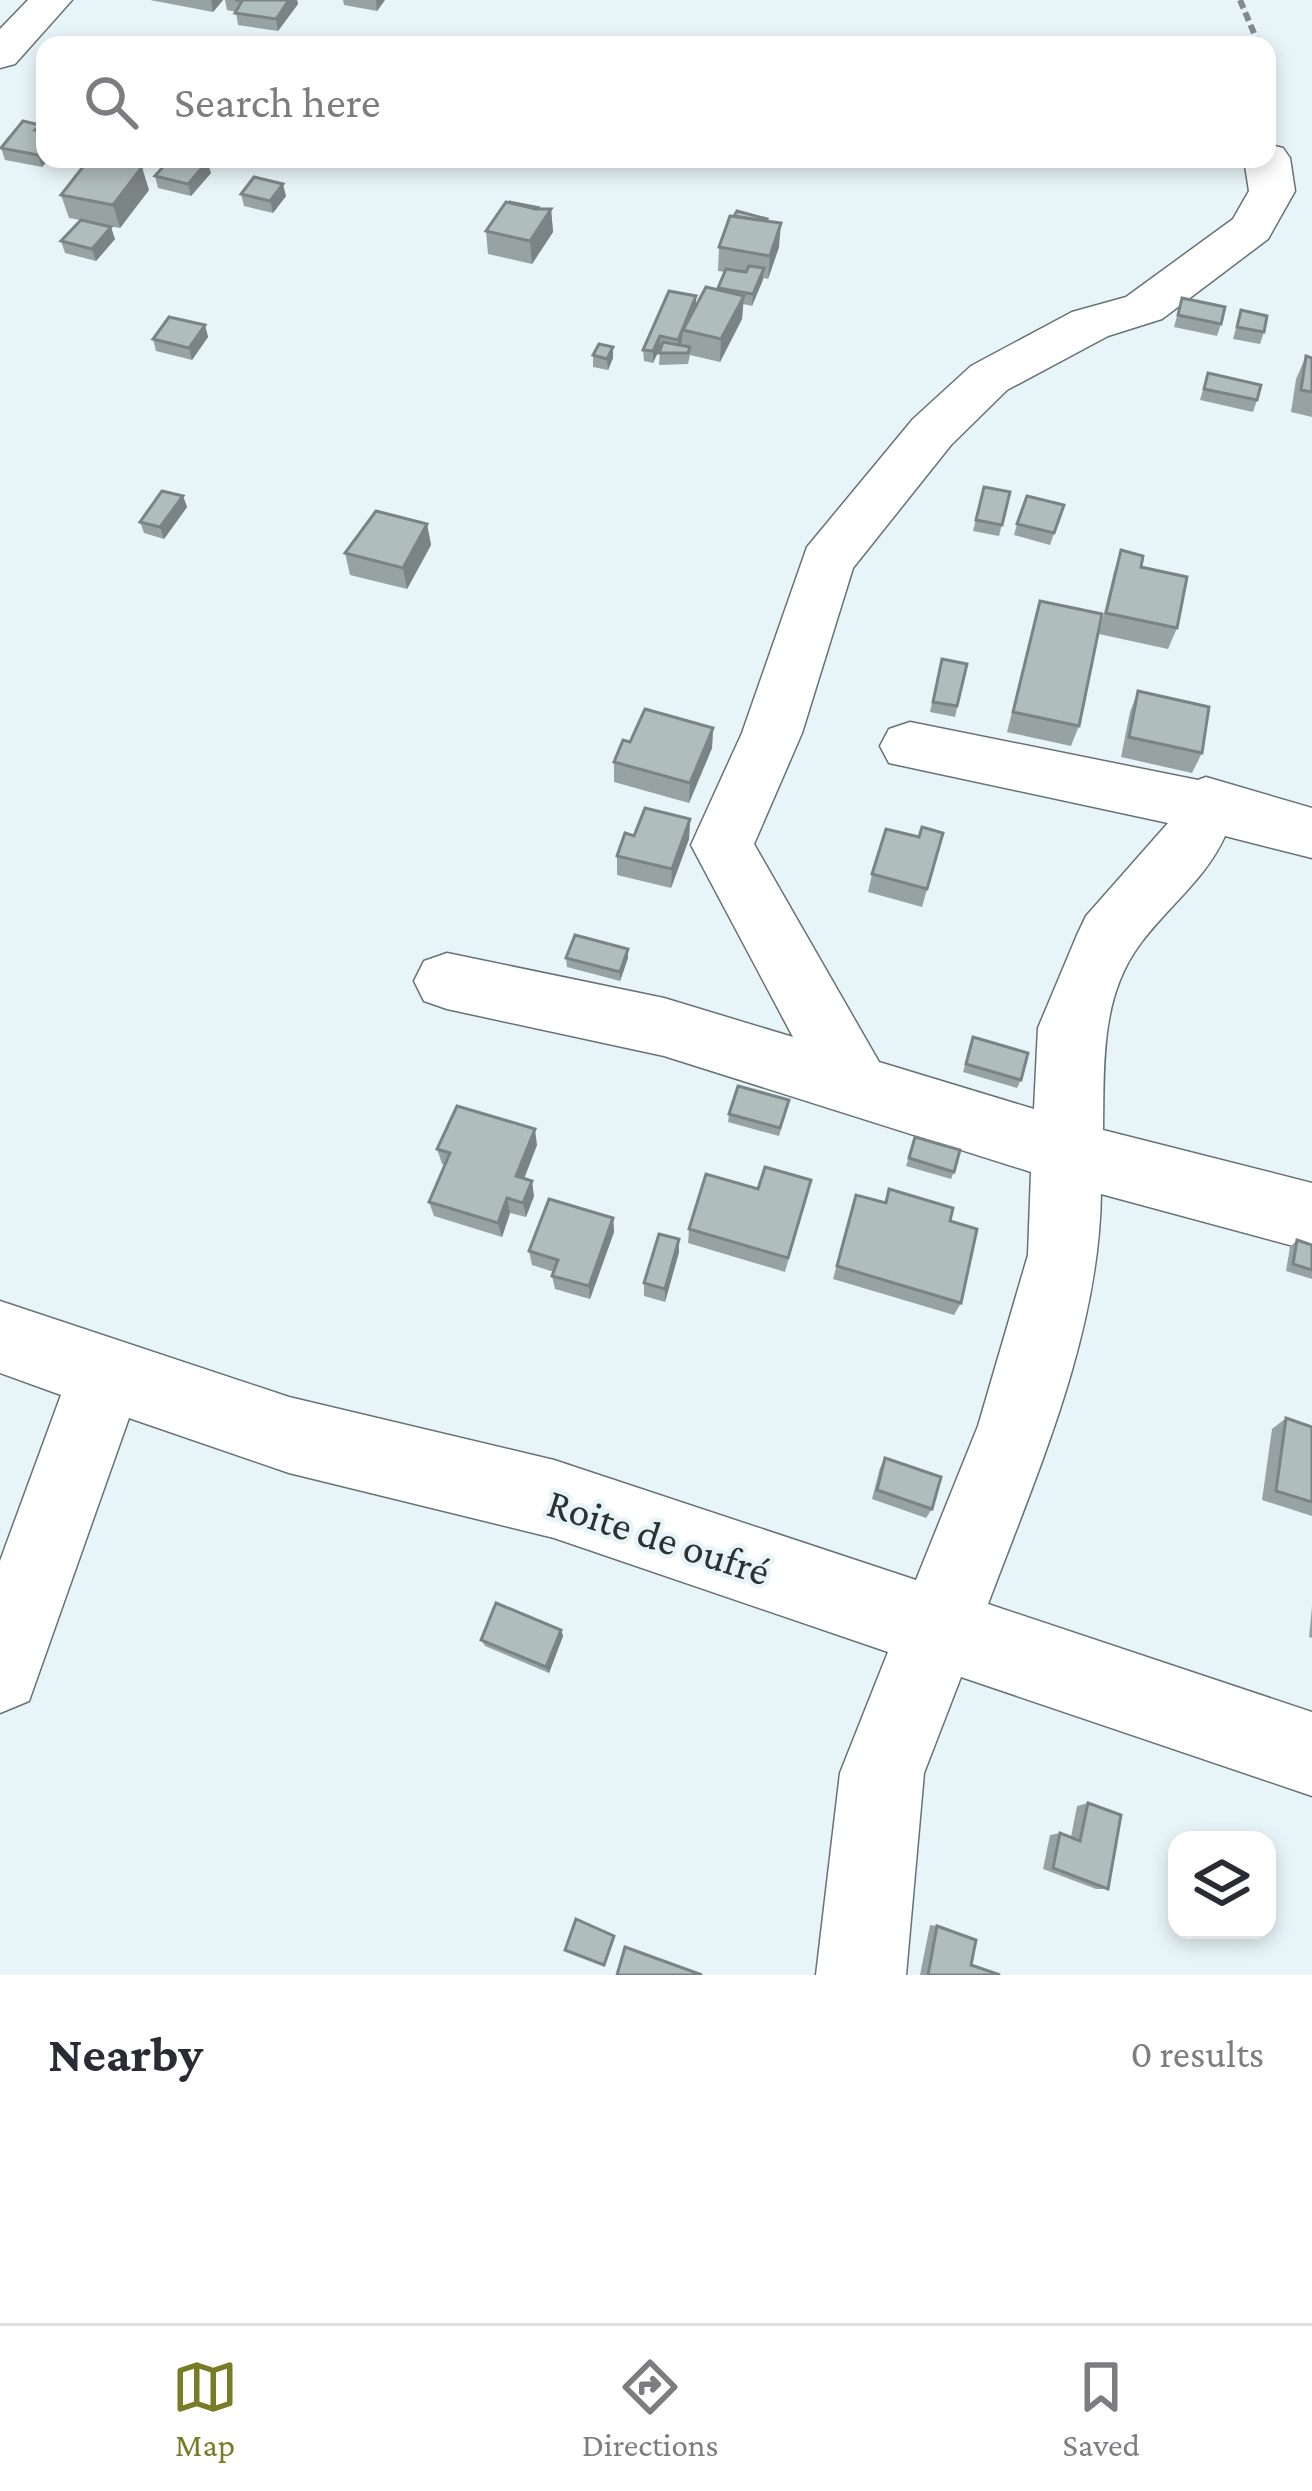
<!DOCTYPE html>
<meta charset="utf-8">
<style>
body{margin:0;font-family:"Crimson Pro",serif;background:#f7f7f7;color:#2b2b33}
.controls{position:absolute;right:36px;bottom:36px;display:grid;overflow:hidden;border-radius:24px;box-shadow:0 6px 18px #0003}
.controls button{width:108px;height:108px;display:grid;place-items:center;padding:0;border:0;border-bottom:3px solid #e1e1e2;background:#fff;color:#2b2b33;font:60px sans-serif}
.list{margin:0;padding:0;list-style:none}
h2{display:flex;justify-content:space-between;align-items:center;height:156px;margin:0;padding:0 48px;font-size:51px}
h2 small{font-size:39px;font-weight:400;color:#7c7c81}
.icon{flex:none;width:66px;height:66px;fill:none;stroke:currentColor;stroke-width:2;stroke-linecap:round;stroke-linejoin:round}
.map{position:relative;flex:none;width:1312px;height:1975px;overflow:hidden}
.search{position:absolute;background:#fff;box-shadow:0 6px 18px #0003;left:36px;right:36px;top:36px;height:132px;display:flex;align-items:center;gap:30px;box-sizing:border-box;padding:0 42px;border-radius:24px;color:#7c7c81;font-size:45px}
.sheet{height:348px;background:#fff}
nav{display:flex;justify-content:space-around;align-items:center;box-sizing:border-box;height:168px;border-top:3px solid #e1e1e2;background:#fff;font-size:33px;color:#7c7c81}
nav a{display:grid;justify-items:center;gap:6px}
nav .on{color:#787c26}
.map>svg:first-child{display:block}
</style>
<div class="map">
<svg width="1312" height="1975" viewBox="0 0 1312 1975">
<rect width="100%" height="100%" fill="#e8f5f8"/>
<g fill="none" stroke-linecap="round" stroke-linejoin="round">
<defs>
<g id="minor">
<polygon points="28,0 72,0 15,64 0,68 0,29"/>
<path d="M 1267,144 L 1283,148 L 1290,158 L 1295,191 L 1268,239 L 1162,319 L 1108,336 L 1007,390 L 951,445 L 853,568 L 802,733 L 754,844 L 879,1062 L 1034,1109 L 1038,1028 L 1077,935 L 1086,916 L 1168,823 L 889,763 L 880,746 L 889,729 L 910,722 L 1198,780 L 1206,777 L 1312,808 L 1312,858 L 1225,836 C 1206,879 1165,909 1138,947 C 1100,1000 1104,1068 1103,1130 L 1312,1183 L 1312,1251 L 1101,1194 C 1099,1335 1037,1473 988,1604 L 1312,1712 L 1312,1796 L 961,1677 L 924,1773 L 906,1975 L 816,1975 L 840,1773 L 888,1652 L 554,1538 L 289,1473 L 129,1418 L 29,1701 L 0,1713 L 0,1561 L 61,1395 L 0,1373 L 0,1301 L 289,1397 L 554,1460 L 916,1580 L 978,1426 L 1028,1255 L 1031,1172 L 664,1056 L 447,1009 L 424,1001 L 414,981 L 424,961 L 447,953 L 664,998 L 793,1037 L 691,845 L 742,733 L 807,547 L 913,419 L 971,366 L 1072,312 L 1126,297 L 1233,219 L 1249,191 L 1244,159 L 1267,159 Z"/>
</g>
</defs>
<!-- minor casing -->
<use href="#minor" stroke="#677276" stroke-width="3"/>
<!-- path -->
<polyline stroke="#828a8c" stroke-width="6" stroke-dasharray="9 4.5" stroke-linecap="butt" points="1240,0 1259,45"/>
<!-- minor -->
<use href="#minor" fill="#fff" fill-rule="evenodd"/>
</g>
<!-- wall -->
<g fill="#97a3a3">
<polygon points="150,0 223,0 213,12"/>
<polygon points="225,0 297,0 298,4 278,31 238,25 236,12 227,10"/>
<polygon points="343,0 385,0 377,11 344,5"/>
<polygon points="40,125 45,159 49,159 42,167 5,160 1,148"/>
<polygon points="207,162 211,173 191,196 158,188 155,176"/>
<polygon points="149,190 120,228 97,224 115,239 96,261 65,253 61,241 80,220 69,218 61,195"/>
<polygon points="241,194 286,196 273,213 244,206"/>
<polygon points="540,208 551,209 553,232 532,264 488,254 486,231"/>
<polygon points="767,221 779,247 768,279 763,278 752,306 743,304 742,319 720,362 690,355 688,364 659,365 660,348 653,363 644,361 643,350 718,290 725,272 718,271 719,247"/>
<polygon points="1182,298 1221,324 1217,336 1174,327"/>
<polygon points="1241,310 1264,332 1260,344 1233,339"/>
<polygon points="205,325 208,337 192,360 156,351 153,339"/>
<polygon points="613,347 613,358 608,370 593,367 593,355"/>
<polygon points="1306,356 1312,358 1312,417 1291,412 1296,379"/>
<polygon points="1208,373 1257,400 1253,412 1200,400"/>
<polygon points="984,487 1010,492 999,536 973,531"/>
<polygon points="183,496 187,507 164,539 144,533 140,522"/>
<polygon points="1064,505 1050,545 1014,535 1017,524"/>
<polygon points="427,524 431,545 407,589 350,575 345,553"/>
<polygon points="1121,550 1141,567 1177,628 1168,649 1099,634 1114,572"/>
<polygon points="1040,601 1079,726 1071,746 1007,732"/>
<polygon points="942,659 967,664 955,717 930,712"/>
<polygon points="1138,691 1202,753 1192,773 1121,757 1130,712"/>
<polygon points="713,728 712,748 689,803 614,782 614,762 630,742"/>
<polygon points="690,819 689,839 671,888 617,875 617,856 634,836"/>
<polygon points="943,833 922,907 868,892 872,874 919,837"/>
<polygon points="566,958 628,958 620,981 567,967"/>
<polygon points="973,1037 1021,1080 1017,1088 963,1072"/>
<polygon points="787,1108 779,1136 728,1122 729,1114"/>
<polygon points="915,1137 954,1172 951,1179 906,1166"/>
<polygon points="537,1145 524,1179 534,1196 526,1217 510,1213 502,1237 434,1216 429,1202 445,1165 442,1164 437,1149"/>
<polygon points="811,1180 785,1272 688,1243 689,1229 758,1189"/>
<polygon points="889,1189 950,1221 961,1303 954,1315 833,1279 856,1195 884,1203"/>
<polygon points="613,1218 614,1232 590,1299 555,1289 552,1276 554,1272 532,1265 529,1251"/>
<polygon points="679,1239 679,1252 665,1302 644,1296 644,1283"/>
<polygon points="1297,1240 1312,1245 1312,1279 1286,1271 1290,1247"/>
<polygon points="1286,1418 1312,1427 1312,1516 1262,1500 1272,1429"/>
<polygon points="885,1458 932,1509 926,1518 872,1499 880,1468"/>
<polygon points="1312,1606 1312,1638 1309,1637"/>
<polygon points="561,1630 563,1636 549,1673 485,1646 481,1640"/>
<polygon points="1088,1803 1108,1889 1096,1889 1043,1869 1050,1835 1060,1833 1071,1837 1077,1806"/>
<polygon points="930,1925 937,1926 971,1965 1000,1975 920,1975"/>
</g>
<!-- shaded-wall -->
<g fill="#7b8484">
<polygon points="211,0 223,0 213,12"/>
<polygon points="289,0 297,0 298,4 278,31 276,19"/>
<polygon points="376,0 385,0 377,11"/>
<polygon points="45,147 45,159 49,159 42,167 38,155"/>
<polygon points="207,162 211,173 191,196 188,184"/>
<polygon points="142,167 149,190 120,228 113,205"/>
<polygon points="283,184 286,196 273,213 270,201"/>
<polygon points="551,209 553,232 532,264 530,241"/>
<polygon points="781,223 779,247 768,279 770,256"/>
<polygon points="111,227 115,239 96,261 92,249"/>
<polygon points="764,268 763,280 752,306 753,294"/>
<polygon points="696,296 696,308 683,330 682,341 678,351 678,340"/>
<polygon points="744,296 742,319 720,362 721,339"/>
<polygon points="205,325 208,337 192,360 189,348"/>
<polygon points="660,336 660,348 653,363 653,351"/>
<polygon points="613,347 613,358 608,370 607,359"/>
<polygon points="183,496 187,507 164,539 160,527"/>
<polygon points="427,524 431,545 407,589 403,568"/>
<polygon points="713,728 712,748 689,803 690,783"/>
<polygon points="690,819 689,839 671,888 672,869"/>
<polygon points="628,949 628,958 620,981 620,972"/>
<polygon points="535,1129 537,1145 519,1191 516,1176"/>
<polygon points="532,1181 534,1196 526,1217 523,1203"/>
<polygon points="507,1198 510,1213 502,1237 498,1223"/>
<polygon points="613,1218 614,1232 590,1299 589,1286"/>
<polygon points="679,1239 679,1252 665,1302 665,1289"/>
<polygon points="561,1630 563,1636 549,1673 546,1667"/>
</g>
<!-- building -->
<g fill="#b0bdbd" stroke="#7b8484" stroke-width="3">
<polygon points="235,0 289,0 276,19 235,13 242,1"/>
<polygon points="23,121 40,125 35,130 45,132 45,147 38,155 1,148"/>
<polygon points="89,159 99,159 142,167 113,205 61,195"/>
<polygon points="170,159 198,159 207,162 188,184 155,176"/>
<polygon points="254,177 283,184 270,201 241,194"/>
<polygon points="506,202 536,209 551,209 530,241 486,231"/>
<polygon points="509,202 540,208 536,209"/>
<polygon points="737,211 767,219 766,221 734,216"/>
<polygon points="730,216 781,223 770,256 719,247"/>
<polygon points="81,220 111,227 92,249 61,241"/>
<polygon points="749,266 764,268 753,294 718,288 726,269 746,272"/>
<polygon points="706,287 744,296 721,339 683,330"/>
<polygon points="669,291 696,296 678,340 660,336 653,351 643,350"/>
<polygon points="1182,298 1225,307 1221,324 1178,315"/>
<polygon points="1241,310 1267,316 1264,332 1237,327"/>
<polygon points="169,317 205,325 189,348 153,339"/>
<polygon points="663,342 690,347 688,353 659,353"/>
<polygon points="599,344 613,347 607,359 593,355"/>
<polygon points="1306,356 1312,358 1312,392 1301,390"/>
<polygon points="1208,373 1261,385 1257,400 1204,389"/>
<polygon points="984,487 1010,492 1002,525 976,520"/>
<polygon points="162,491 183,496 160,527 140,522"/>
<polygon points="1027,496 1064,505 1054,533 1017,524"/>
<polygon points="376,511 427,524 403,568 345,553"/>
<polygon points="1121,550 1143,556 1141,567 1187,577 1177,628 1106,613"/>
<polygon points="1040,601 1102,614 1079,726 1013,712"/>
<polygon points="942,659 967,664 957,706 933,702"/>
<polygon points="1138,691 1209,707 1202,753 1129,737"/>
<polygon points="645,709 713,728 690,783 614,762 623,740 630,742"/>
<polygon points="645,808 690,819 672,869 617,856 625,833 634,836"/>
<polygon points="922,827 943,833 927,889 872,874 886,829 919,837"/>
<polygon points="575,935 628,949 620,972 566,958"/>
<polygon points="973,1037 1028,1053 1021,1080 966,1064"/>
<polygon points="738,1086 789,1100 780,1128 729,1114"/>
<polygon points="457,1106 535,1129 516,1176 532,1181 523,1203 507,1198 498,1223 429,1202 450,1153 437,1149"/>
<polygon points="915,1137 960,1150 954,1172 909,1158"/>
<polygon points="765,1167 811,1180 788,1258 689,1229 706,1174 758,1189"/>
<polygon points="889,1189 953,1208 950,1221 977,1229 961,1303 837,1266 856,1195 886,1203"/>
<polygon points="549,1199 613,1218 589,1286 552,1276 558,1260 529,1251"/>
<polygon points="659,1234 679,1239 665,1289 644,1283"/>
<polygon points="1297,1240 1312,1245 1312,1270 1293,1264"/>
<polygon points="1286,1418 1312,1427 1312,1502 1276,1491"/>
<polygon points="885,1458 941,1477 932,1509 877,1490"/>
<polygon points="496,1603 561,1630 546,1667 481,1640"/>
<polygon points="1088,1803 1121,1815 1108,1889 1053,1868 1060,1833 1080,1841"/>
<polygon points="576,1919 614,1936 604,1965 565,1950"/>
<polygon points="937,1926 976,1940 971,1965 1000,1975 928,1975"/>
<polygon points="625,1947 702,1975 617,1975"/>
</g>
<g text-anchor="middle" stroke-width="9" stroke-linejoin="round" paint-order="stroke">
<!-- near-street labels -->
<g font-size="42" fill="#2c3132" stroke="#e8f5f8">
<text transform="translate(659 1536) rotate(18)" y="15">Roite de oufré</text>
</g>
</g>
</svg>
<div class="controls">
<button><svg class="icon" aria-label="layers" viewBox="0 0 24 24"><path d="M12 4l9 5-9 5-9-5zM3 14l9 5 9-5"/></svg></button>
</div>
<div class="search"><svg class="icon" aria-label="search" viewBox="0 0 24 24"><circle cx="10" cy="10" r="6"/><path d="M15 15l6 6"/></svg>Search here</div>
</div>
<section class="sheet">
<h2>Nearby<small>0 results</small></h2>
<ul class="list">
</ul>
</section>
<nav>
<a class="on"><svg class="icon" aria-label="map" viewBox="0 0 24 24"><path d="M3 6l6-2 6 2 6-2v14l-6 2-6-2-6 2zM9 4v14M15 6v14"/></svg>Map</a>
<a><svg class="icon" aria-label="directions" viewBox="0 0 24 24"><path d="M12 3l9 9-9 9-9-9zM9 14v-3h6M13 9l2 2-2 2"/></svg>Directions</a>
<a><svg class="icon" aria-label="saved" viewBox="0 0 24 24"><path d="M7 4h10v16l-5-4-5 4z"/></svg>Saved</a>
</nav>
